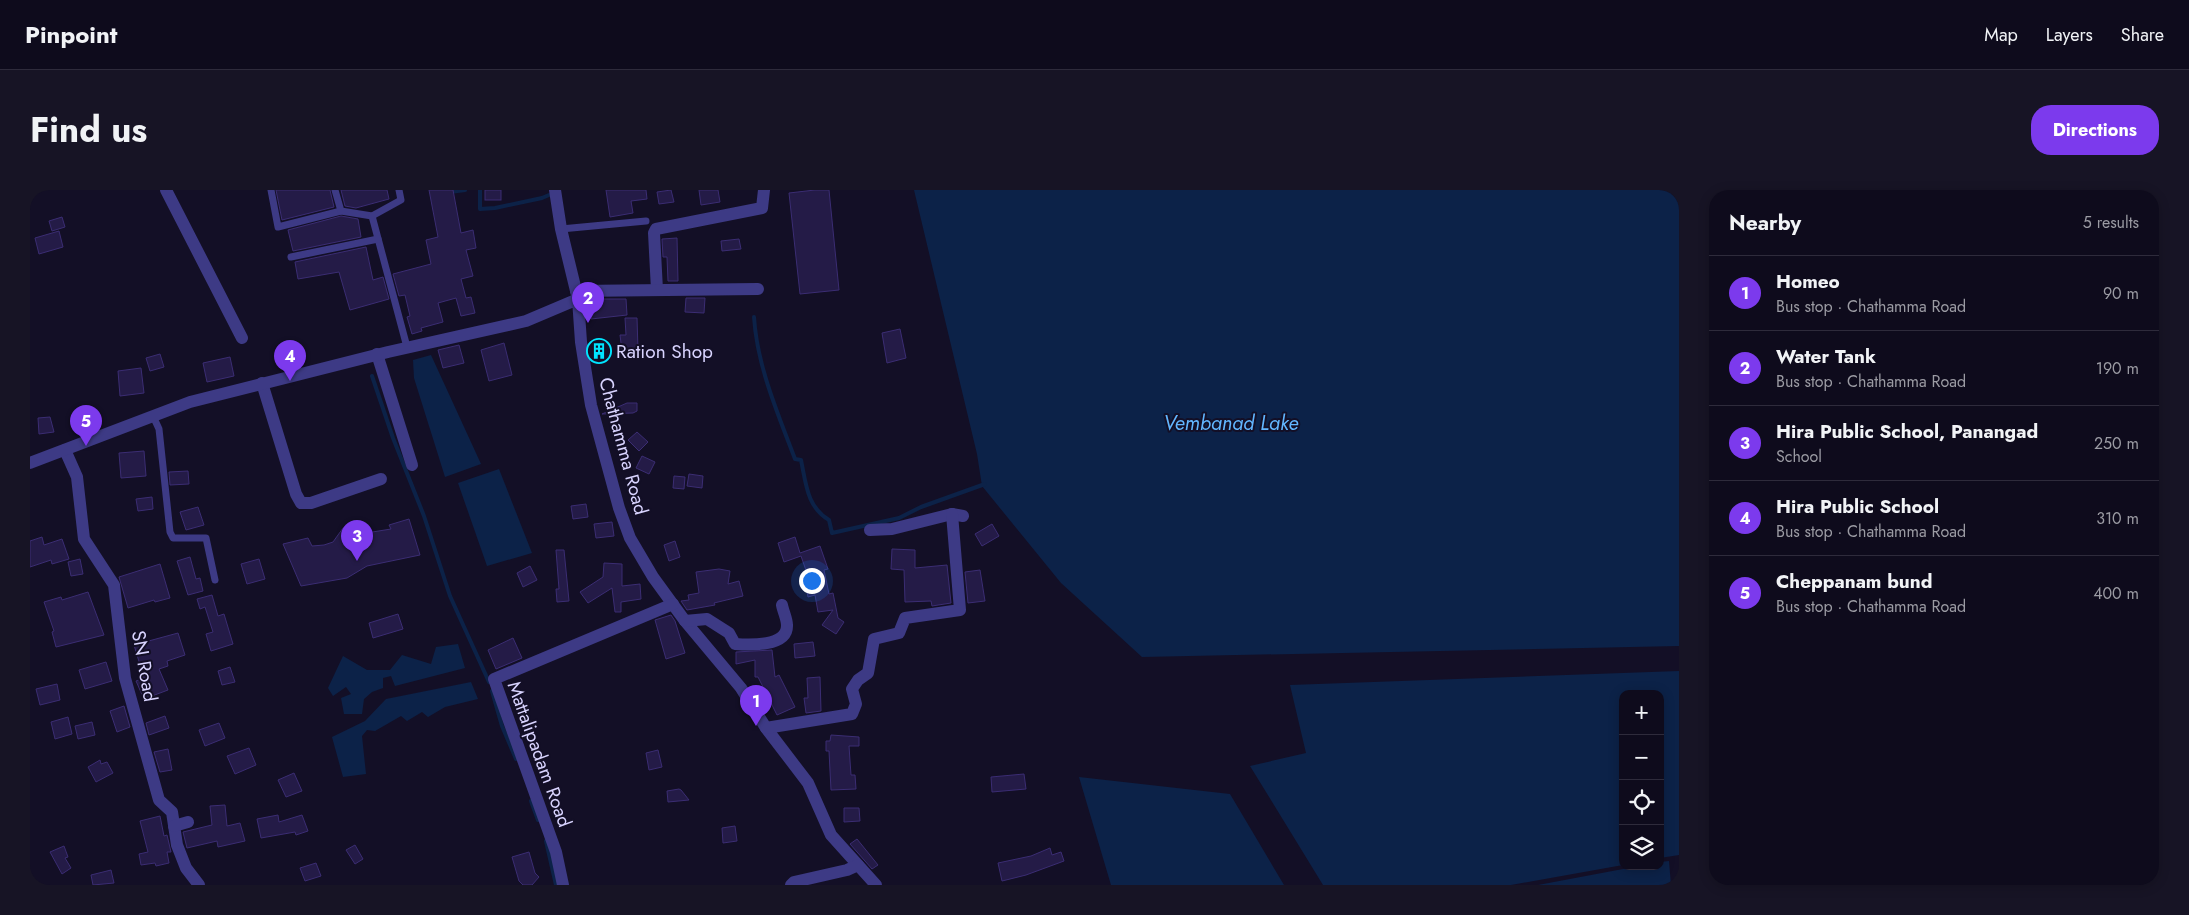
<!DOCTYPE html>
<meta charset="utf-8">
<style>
body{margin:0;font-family:Jost,sans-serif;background:#171425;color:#f1f3f6}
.controls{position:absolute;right:15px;bottom:15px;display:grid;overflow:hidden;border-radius:10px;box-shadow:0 2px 12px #0003}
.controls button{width:45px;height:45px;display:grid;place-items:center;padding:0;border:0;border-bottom:1px solid #2e2b3b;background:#0e0b1c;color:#f1f3f6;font:25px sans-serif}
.you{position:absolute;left:781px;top:390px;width:18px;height:18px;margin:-12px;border:4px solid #fff;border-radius:50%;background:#1a73e8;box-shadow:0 0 0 8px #1a73e833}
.badge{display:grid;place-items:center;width:32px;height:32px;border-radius:50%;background:#7c3aed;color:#fff;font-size:16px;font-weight:700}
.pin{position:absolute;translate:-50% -41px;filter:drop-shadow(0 1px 2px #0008)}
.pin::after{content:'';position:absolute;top:26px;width:18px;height:15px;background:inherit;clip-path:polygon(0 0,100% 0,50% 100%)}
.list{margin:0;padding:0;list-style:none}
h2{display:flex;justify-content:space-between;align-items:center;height:65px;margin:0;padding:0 20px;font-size:21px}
h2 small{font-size:16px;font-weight:400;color:#9b9ba3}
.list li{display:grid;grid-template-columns:32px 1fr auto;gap:15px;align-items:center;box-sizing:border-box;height:75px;padding:0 20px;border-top:1px solid #2e2b3b}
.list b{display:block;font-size:19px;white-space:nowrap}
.list p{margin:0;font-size:16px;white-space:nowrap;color:#9b9ba3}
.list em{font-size:16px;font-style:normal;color:#9b9ba3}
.icon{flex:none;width:28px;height:28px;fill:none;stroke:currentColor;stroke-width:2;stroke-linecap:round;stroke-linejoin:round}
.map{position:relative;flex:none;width:1649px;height:695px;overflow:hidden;border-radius:20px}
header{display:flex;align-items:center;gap:30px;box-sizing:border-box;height:70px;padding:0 25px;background:#0e0b1c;border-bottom:1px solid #2e2b3b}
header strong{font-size:24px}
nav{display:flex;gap:28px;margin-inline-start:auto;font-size:18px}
.intro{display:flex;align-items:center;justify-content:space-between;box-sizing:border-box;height:120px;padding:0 30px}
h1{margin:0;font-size:35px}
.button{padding:12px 22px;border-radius:20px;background:#7c3aed;color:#fff;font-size:18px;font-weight:700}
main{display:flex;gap:30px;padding:0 30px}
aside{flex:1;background:#0e0b1c;border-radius:20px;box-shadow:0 2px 12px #0003}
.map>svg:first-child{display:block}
</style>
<header>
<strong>Pinpoint</strong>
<nav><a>Map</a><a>Layers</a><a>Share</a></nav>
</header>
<div class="intro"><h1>Find us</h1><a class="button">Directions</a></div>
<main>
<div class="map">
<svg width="1649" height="695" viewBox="0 0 1649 695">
<rect width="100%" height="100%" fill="#130f26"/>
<!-- water -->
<g fill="#0c2248">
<polygon points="884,0 1649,0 1649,456 1112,467 1031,393 952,296 947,264"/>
<polygon points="401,165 451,274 415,287 384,188 383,170"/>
<polygon points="469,279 502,363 457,376 428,293"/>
<polygon points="428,454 435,478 365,496 361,486 353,488 353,498 342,502 334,509 332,524 314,524 311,508 321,504 316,497 303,506 298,498 313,466 337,480 360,480 372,465 401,474 406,457"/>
<polygon points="1649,481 1649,665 1630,668 1630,504 1593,504 1593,675 1481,695 1293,695 1220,576 1276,563 1260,495"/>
<polygon points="441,492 448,509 415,517 398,527 392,522 377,531 371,526 345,541 337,540 332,546 336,584 313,587 302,547 335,531 356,509"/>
<polygon points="1049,587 1200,604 1254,695 1081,695"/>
<polygon points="1639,671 1641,695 1508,695 1609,676 1630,676 1630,672"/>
</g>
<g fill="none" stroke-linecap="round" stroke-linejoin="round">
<!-- stream -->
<g stroke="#0c2248" stroke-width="4">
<polyline points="419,0 420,2 435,0"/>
<polyline points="450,0 450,19 465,18 512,8 519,5"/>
<path d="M 724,127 C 727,176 748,224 765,269 L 771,270 C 776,294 777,317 799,330 L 802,343 L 869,328 L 891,317 L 955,294"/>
<polyline points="342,186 363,248 394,326 420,406 459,492"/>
<polyline points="462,501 472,536 486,569"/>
<polyline points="501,611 508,630"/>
<polyline points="516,651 526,695"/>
</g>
</g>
<!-- building -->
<g fill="#241b47" stroke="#3b2d73">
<polygon points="246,0 300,0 304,17 252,30"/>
<polygon points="311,0 357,0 359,9 326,18 315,16"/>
<polygon points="399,0 423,0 431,43 443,40 446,58 436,60 443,86 431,89 436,108 441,107 445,123 431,126 426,108 408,113 413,132 391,138 392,141 382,144 377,127 380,126 375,105 369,106 363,84 401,74 396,50 408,47"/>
<rect x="455" y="0" width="16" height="10"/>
<polygon points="576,0 616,0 617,9 601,11 603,23 580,27"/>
<polygon points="641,0 644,12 629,14 627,2"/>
<polygon points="669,0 688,0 690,12 671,15"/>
<polygon points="785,0 799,0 809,100 770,104 759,3"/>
<polygon points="311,26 328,29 331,47 263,61 258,40"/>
<polygon points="32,27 35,37 22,41 19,31"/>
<polygon points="29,41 33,57 9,64 5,48"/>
<polygon points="647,48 648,91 638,91 637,67 633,67 632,49"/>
<polygon points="709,49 711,59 692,61 691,51"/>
<polygon points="336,57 343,90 353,87 359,109 320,120 309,82 268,89 265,72"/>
<polygon points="656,108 675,108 674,123 655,122"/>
<polygon points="560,109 596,109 597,125 561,129"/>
<polygon points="595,128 607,128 608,160 592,161 590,145 596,145"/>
<polygon points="870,139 876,168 857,173 852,143"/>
<polygon points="474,153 482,185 459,191 451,160"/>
<polygon points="429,155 434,173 413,178 408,160"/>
<polygon points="578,156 579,165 562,167 560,157"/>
<polygon points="130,164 134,177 120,181 116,168"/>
<polygon points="200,167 204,186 177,192 173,173"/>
<polygon points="111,178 114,203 90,206 88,181"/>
<polygon points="597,213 607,213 607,221 603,223 572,224"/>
<polygon points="20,227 24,242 9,244 8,228"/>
<polygon points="607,242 618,252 609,261 598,250"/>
<polygon points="114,261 116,286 91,288 89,263"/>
<polygon points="612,266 625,272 619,284 606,278"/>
<polygon points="158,281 159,294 140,295 139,282"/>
<polygon points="659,284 673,286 672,298 657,296"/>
<polygon points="644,286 655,287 654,299 643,298"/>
<polygon points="122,307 123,319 108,321 106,309"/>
<polygon points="556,314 558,327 543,329 541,316"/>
<polygon points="168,317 174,335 156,340 150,322"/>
<polygon points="379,329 390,365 337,376 317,388 271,396 253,354 278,348 282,356 294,355 303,352 313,338 326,336 330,344 361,339 359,335"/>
<polygon points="582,332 584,346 566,348 564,334"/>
<polygon points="962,334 969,346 952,356 945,344"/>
<polygon points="12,347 14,355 32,349 39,369 22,374 21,370 0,377 0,351"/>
<polygon points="765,347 770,363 790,356 798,379 794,380 799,404 803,403 808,428 814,432 806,444 792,435 803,420 788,422 785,405 778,407 775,393 780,392 771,366 754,372 748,353"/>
<polygon points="645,351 650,367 639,371 634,355"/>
<polygon points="862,359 885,360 885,378 917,375 921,413 902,416 901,411 875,412 874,380 861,379"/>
<polygon points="526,360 534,360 539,411 527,412 526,399 529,399"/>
<polygon points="160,367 166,389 170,388 173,401 158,405 147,371"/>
<polygon points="50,369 53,384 41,386 38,372"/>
<polygon points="229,369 235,389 217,394 211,374"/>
<polygon points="574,373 592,374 592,396 610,394 611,409 591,412 591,422 585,422 582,398 558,413 550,402 573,387"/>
<polygon points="130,374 140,408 125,412 124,410 98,418 89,387"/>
<polygon points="500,376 507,390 493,397 487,383"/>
<polygon points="689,379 700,381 698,394 709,391 713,406 684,413 685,415 657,420 651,411 659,410 658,405 669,403 666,382"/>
<polygon points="950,380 955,411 938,413 935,382"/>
<polygon points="58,402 74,445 26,457 22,442 24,441 14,412 31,407 32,410"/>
<polygon points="182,405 188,426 194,424 203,454 181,461 176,444 183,442 175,417 170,419 167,409"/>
<polygon points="368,424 373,439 343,448 339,433"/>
<polygon points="641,425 645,431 655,463 636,469 625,430"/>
<polygon points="148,443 155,465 137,471 138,476 129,479 138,500 114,509 106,491 114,488 104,455"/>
<polygon points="483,448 492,468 466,479 458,460"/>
<polygon points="783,452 785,466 765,468 764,454"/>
<polygon points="742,460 745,487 749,485 765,517 747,525 728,487 725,487 725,470 706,474 706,462"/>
<polygon points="76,472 82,491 55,499 49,480"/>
<polygon points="200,477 205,492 192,495 188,481"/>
<polygon points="790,487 791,521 776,523 774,508 778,508 777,488"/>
<polygon points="27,494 30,510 10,515 6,499"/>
<polygon points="94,516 100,537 87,542 80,521"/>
<polygon points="135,526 139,538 119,545 116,533"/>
<polygon points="38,527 42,544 25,549 21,532"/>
<polygon points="62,532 65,545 48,549 45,536"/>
<polygon points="189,533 195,548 175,556 169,540"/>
<polygon points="801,545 829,547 829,556 819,556 821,585 825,585 826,599 801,600 799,561 796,561 796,551 800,551"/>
<polygon points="219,558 226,575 205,584 197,566"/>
<polygon points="138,559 142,580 130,582 124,562"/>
<polygon points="628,560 632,577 619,580 616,563"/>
<polygon points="70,570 71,574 77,572 83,583 66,592 58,577"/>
<polygon points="264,583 272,601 256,607 248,590"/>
<polygon points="994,584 996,599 962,602 961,587"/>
<polygon points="649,599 651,600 659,610 638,612 637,601"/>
<polygon points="195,615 197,636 210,633 215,651 188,657 187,651 157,658 153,642 182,635 180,616"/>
<polygon points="814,618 829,618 830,631 814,632"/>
<polygon points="248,625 249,632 272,625 278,641 266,645 265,642 231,648 227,629"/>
<polygon points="130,626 134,646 137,645 141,662 137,662 139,673 126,676 125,673 111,675 109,664 118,662 110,631"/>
<polygon points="705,636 707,651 693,653 692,638"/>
<polygon points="827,649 848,675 842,679 820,654"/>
<polygon points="325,655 333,669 325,674 316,660"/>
<polygon points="34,656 38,667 35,668 41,678 32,684 20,662"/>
<polygon points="1020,658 1022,665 1031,662 1034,671 996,685 972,691 968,673 1001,666"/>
<polygon points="499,662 505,683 509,687 502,695 493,695 489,691 482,667"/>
<polygon points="286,673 291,686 275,691 270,678"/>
<polygon points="81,680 84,693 63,695 61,685"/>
</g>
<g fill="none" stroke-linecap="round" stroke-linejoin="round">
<!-- service -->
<g stroke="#3d3a85" stroke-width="7">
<polyline points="241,0 248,37 311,21"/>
<polyline points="305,0 311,21 342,26"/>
<polyline points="369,0 371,10 342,26 377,157"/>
<polyline points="531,39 616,31"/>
<polyline points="261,67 348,49"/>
<polyline points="123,226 129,239 140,342 143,348 176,348 185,390"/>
</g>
<!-- minor -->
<g stroke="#3d3a85" stroke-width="12">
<polyline points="136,0 212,148"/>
<polyline points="525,0 531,39 548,109"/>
<polyline points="627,100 624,43 626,39 732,18 734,0"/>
<polyline points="546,101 728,99"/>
<polyline points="347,164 382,275"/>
<polyline points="232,193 266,304 271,313 281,313 351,289"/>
<polyline points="35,260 47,287 54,349 84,395 95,488 129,610 142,622 147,655 156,678 169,695"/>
<polyline points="0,273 160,212 358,162 496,131 548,109 551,152 561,215 589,318 600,348 623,387 655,431 711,498 736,538 778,593 801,645 846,695"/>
<polyline points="840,340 862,339 922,324 933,326"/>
<path d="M 655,431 L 677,429 L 699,443 L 705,454 C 719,455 758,457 757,435 C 757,429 753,421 752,415"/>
<polyline points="736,538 822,524 826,514 822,499 828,490 838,483 844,449 869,443 875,428 930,420 922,324"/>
<polyline points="144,636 158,632"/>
<polyline points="533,695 526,662 464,489 643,414"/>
<polyline points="761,695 764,692 817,680 828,675"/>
</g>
</g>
<!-- icons -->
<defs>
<symbol id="building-ring" viewBox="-11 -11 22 22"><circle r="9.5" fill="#130f26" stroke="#00e5ff" stroke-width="1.5"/><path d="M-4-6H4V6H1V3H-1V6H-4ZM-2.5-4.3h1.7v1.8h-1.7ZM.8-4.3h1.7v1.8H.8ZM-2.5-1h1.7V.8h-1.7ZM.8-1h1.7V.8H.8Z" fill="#00e5ff"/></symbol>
</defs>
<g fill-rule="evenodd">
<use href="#building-ring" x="555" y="147" width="28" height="28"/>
</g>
<g text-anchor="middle" stroke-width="4" stroke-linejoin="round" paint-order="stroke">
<!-- poi labels -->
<g font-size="19" fill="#d9d4ff" stroke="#130f26" text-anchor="start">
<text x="586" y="168">Ration Shop</text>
</g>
<!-- street labels -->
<g font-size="19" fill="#d9d4ff" stroke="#130f26">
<text transform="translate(594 256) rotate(75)" y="7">Chathamma Road</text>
<text transform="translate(115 476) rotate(80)" y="7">SN Road</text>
<text transform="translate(510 564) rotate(70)" y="7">Mattalipadam Road</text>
</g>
<!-- water labels -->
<g font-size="20" font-style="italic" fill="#62b6ff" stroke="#130f26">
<text x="1201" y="240">Vembanad Lake</text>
</g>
</g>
</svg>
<div class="controls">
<button>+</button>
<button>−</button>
<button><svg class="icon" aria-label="locate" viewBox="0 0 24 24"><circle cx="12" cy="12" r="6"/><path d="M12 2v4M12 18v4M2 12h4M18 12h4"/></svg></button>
<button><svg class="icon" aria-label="layers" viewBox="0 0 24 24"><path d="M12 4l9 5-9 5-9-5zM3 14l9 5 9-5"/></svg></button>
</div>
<div class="you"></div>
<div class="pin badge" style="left:726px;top:536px">1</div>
<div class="pin badge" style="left:558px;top:133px">2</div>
<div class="pin badge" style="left:327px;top:371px">3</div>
<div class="pin badge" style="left:260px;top:191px">4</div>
<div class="pin badge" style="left:56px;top:256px">5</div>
</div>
<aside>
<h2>Nearby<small>5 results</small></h2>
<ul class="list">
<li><span class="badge">1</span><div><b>Homeo</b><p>Bus stop · Chathamma Road</p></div><em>90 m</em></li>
<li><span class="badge">2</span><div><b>Water Tank</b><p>Bus stop · Chathamma Road</p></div><em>190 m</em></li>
<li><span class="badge">3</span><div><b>Hira Public School, Panangad</b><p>School</p></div><em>250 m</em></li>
<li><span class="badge">4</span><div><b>Hira Public School</b><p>Bus stop · Chathamma Road</p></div><em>310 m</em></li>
<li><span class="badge">5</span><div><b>Cheppanam bund</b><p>Bus stop · Chathamma Road</p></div><em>400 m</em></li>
</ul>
</aside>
</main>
